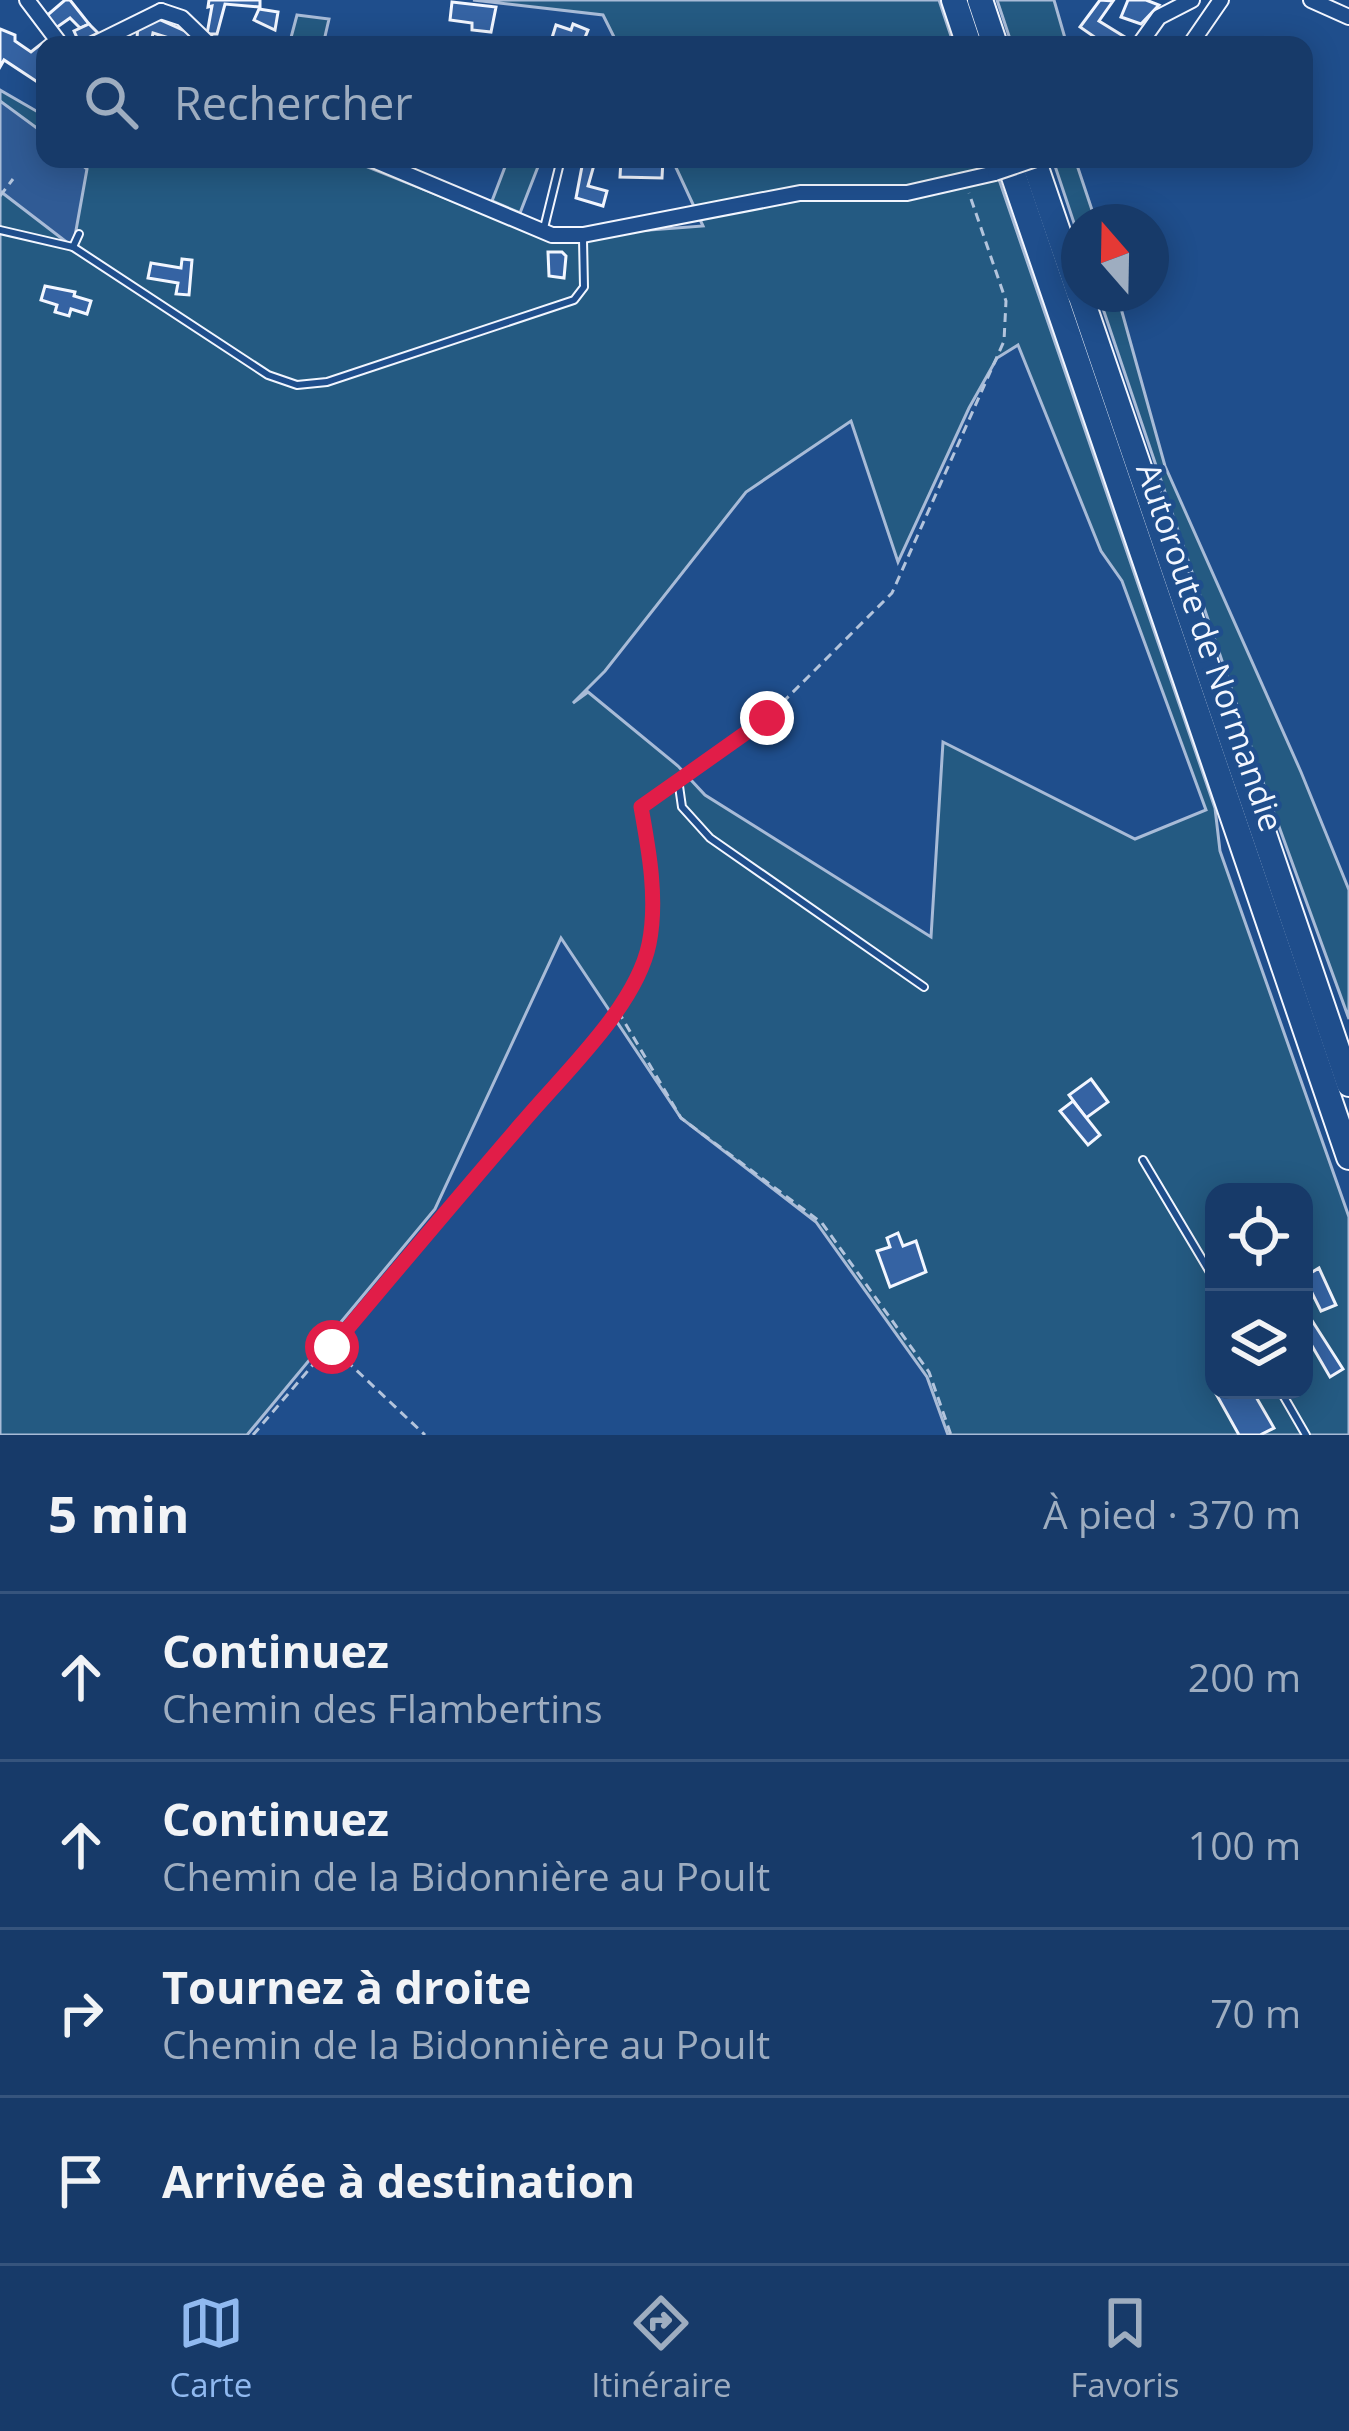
<!DOCTYPE html>
<html lang="fr">
<meta charset="utf-8">
<style>
body{margin:0;font-family:"Open Sans",sans-serif;background:#20416f;color:#f1f3f6}
.controls{position:absolute;right:36px;bottom:36px;display:grid;overflow:hidden;border-radius:24px;box-shadow:0 6px 30px #0003}
.controls button{width:108px;height:108px;display:grid;place-items:center;padding:0;border:0;border-bottom:3px solid #36547d;background:#173a69;color:#f1f3f6;font:60px sans-serif}
.compass{position:absolute;left:1061px;top:204px;width:108px;height:108px;border-radius:50%;background:#173a69;box-shadow:0 6px 30px #0003;rotate:340deg}
.stop{position:absolute;width:36px;height:36px;margin:-27px;border:9px solid #e11d48;border-radius:50%;background:#fff}
.stop.end{background:#e11d48;border-color:#fff;box-shadow:0 3px 12px #0008}
.list{margin:0;padding:0;list-style:none}
h2{display:flex;justify-content:space-between;align-items:center;height:156px;margin:0;padding:0 48px;font-size:51px}
h2 small{font-size:39px;font-weight:400;color:#9eadc0}
.list li{display:grid;grid-template-columns:78px 1fr auto;gap:36px;align-items:center;box-sizing:border-box;height:168px;padding:0 48px;border-top:3px solid #36547d}
.list b{display:block;font-size:45px;white-space:nowrap}
.list p{margin:0;font-size:39px;white-space:nowrap;color:#9eadc0}
.list em{font-size:39px;font-style:normal;color:#9eadc0}
.icon{flex:none;width:66px;height:66px;fill:none;stroke:currentColor;stroke-width:2;stroke-linecap:round;stroke-linejoin:round}
.map{position:relative;flex:none;width:1349px;height:1435px;overflow:hidden}
.search{position:absolute;background:#173a69;box-shadow:0 6px 30px #0003;left:36px;right:36px;top:36px;height:132px;display:flex;align-items:center;gap:30px;box-sizing:border-box;padding:0 42px;border-radius:24px;color:#9eadc0;font-size:45px}
.sheet{height:828px;background:#173a69}
nav{display:flex;justify-content:space-around;align-items:center;box-sizing:border-box;height:168px;border-top:3px solid #36547d;background:#173a69;font-size:33px;color:#9eadc0}
nav a{display:grid;justify-items:center;gap:6px}
nav .on{color:#90b9f0}
.map>svg:first-child{display:block}
</style>
<div class="map">
<svg width="1349" height="1435" viewBox="0 0 1349 1435">
<rect width="100%" height="100%" fill="#1f4e8c"/>
<!-- green -->
<g fill="#245a82" stroke="#a8bbd7" stroke-width="3" fill-rule="evenodd">
<polygon points="473,0 939,0 954,45 618,45 603,15"/>
<polygon points="997,0 1054,0 1067,45 1012,45"/>
<polygon points="297,15 329,19 323,45 289,45"/>
<path d="M 0,90 L 45,116 L 45,159 L 348,159 L 545,238 L 703,226 L 672,159 L 992,159 L 1215,808 L 1220,851 L 1349,1217 L 1349,1435 L 948,1435 L 927,1377 L 816,1222 L 681,1118 L 561,938 L 435,1209 L 247,1435 L 0,1435 ZM 1018,345 L 1101,551 L 1122,581 L 1206,810 L 1135,839 L 943,742 L 931,937 L 705,795 L 678,766 L 588,692 L 573,703 L 605,671 L 746,492 L 851,421 L 898,562 L 969,408 L 997,358 ZM 1214,1192 L 1304,1192 L 1304,1390 L 1214,1390 Z"/>
<polygon points="508,159 541,159 520,213 492,201"/>
<polygon points="1065,159 1075,159 1096,222 1079,222 1079,238 1054,163"/>
<polygon points="1098,294 1117,294 1165,466 1301,772 1349,890 1349,1019 1266,791"/>
</g>
<!-- parking -->
<polygon fill="#305b95" stroke="#a8bbd7" stroke-width="3" points="0,101 45,134 45,159 75,159 87,169 73,247 0,191"/>
<!-- building -->
<g fill="#3563a3" stroke="#f2f6ff" stroke-width="3">
<polygon points="65,0 70,0 89,24 80,28 70,18 53,30 44,18"/>
<polygon points="209,0 260,0 260,7 225,4 217,34 207,34 212,6 208,7"/>
<polygon points="1100,0 1113,1 1099,21 1133,42 1131,45 1106,45 1080,27"/>
<polygon points="1128,0 1146,0 1159,5 1141,24 1121,17"/>
<polygon points="452,2 496,7 491,32 472,30 472,23 450,20"/>
<polygon points="259,9 278,12 275,30 254,20"/>
<polygon points="156,18 196,36 191,45 153,33 152,38 137,39 138,23"/>
<polygon points="89,24 98,33 79,42 74,31"/>
<polygon points="573,24 588,30 582,45 556,45 551,41 556,25 571,30"/>
<polygon points="0,29 15,35 15,41 31,52 50,37 55,45 45,45 45,87 4,60 0,67"/>
<polygon points="621,159 663,159 662,178 620,177"/>
<polygon points="583,161 594,165 588,186 607,191 603,206 576,198"/>
<polygon points="548,252 562,252 566,256 564,278 549,276"/>
<polygon points="182,259 192,260 189,295 176,294 178,283 148,278 151,263 181,268"/>
<polygon points="45,286 75,292 74,296 91,301 87,314 71,309 69,316 55,312 57,305 41,300"/>
<polygon points="1091,1079 1108,1102 1086,1118 1069,1095"/>
<polygon points="1073,1101 1100,1135 1088,1145 1060,1111"/>
<polygon points="898,1233 903,1246 916,1241 926,1272 890,1287 877,1251 890,1247 887,1238"/>
<polygon points="1319,1268 1336,1305 1321,1311 1304,1277"/>
<polygon points="1304,1308 1343,1369 1330,1377 1304,1332"/>
<polygon points="1218,1390 1252,1390 1274,1428 1260,1435 1239,1435 1215,1392"/>
</g>
<g fill="none" stroke-linecap="round" stroke-linejoin="round">
<defs>
<g id="lane">
<polyline points="544,228 561,159"/>
<polyline points="0,230 73,247 268,375 297,385 327,382 574,300 584,287 583,239"/>
<polyline points="73,247 79,234"/>
<polyline points="678,779 682,807 710,838 924,987"/>
<polyline points="1143,1160 1214,1279"/>
<polyline points="1280,1390 1306,1435"/>
</g>
<g id="street">
<polyline points="27,0 61,45"/>
<polyline points="1311,0 1349,17"/>
<polyline points="161,11 182,18 210,45"/>
<polyline points="92,45 161,11"/>
<polyline points="1139,45 1159,17 1192,0"/>
<polyline points="1190,45 1221,0"/>
<polyline points="371,159 552,235 583,235 800,193 907,193 995,173"/>
</g>
<g id="highway">
<polyline points="954,0 969,45"/>
<polyline points="980,0 995,45"/>
<polyline points="1008,159 1349,1157"/>
<polyline points="1033,159 1079,293"/>
<polyline points="1080,294 1349,1084"/>
</g>
</defs>
<!-- lane casing -->
<use href="#lane" stroke="#f2f6ff" stroke-width="10"/>
<!-- street casing -->
<use href="#street" stroke="#f2f6ff" stroke-width="18"/>
<!-- highway casing -->
<use href="#highway" stroke="#f2f6ff" stroke-width="28"/>
<!-- path -->
<g stroke="#b3c4dc" stroke-width="3" stroke-dasharray="9 6" stroke-linecap="butt">
<polyline points="0,196 13,179"/>
<polyline points="686,774 767,718 892,593 1004,341 1006,301 969,193"/>
<polyline points="618,1011 681,1118 822,1223 929,1372 951,1435"/>
<polyline points="335,1350 425,1435"/>
<path d="M 253,1435 L 617,1009 C 662,937 655,888 641,807 L 669,786"/>
</g>
<!-- lane -->
<use href="#lane" stroke="#1f4e8c" stroke-width="6"/>
<!-- street -->
<use href="#street" stroke="#1f4e8c" stroke-width="14"/>
<!-- highway -->
<use href="#highway" stroke="#1f4e8c" stroke-width="24"/>
<defs>
<polyline id="street-bridge" points="995,173 1036,159"/>
</defs>
<!-- street-bridge casing -->
<use href="#street-bridge" stroke="#f2f6ff" stroke-width="18" stroke-linecap="butt"/>
<!-- street-bridge -->
<use href="#street-bridge" stroke="#1f4e8c" stroke-width="14"/>
</g>
<g fill="none" stroke-linecap="round" stroke-linejoin="round">
<!-- route -->
<path stroke="#e11d48" stroke-width="15" d="M 332,1347 C 395,1272 458,1197 522,1123 C 563,1074 636,1007 649,944 C 658,900 649,851 641,807 L 767,718"/>
</g>
<g text-anchor="middle" stroke-width="9" stroke-linejoin="round" paint-order="stroke">
<!-- street labels -->
<g font-size="33" fill="#f2f6ff" stroke="#1f4e8c">
<text transform="translate(1210 647) rotate(71)" y="12">Autoroute de Normandie</text>
</g>
</g>
</svg>
<div class="controls">
<button><svg class="icon" aria-label="locate" viewBox="0 0 24 24"><circle cx="12" cy="12" r="6"/><path d="M12 2v4M12 18v4M2 12h4M18 12h4"/></svg></button>
<button><svg class="icon" aria-label="layers" viewBox="0 0 24 24"><path d="M12 4l9 5-9 5-9-5zM3 14l9 5 9-5"/></svg></button>
</div>
<svg class="compass" viewBox="-18 -18 36 36"><path d="M0-13l5 13h-10z" fill="#e53935"/><path d="M0 13l5-13h-10z" fill="#9eadc0"/></svg>
<div class="stop" style="left:332px;top:1347px"></div>
<div class="stop end" style="left:767px;top:718px"></div>
<div class="search"><svg class="icon" aria-label="search" viewBox="0 0 24 24"><circle cx="10" cy="10" r="6"/><path d="M15 15l6 6"/></svg>Rechercher</div>
</div>
<section class="sheet">
<h2>5 min<small>À pied · 370 m</small></h2>
<ul class="list">
<li><svg class="icon" aria-label="ahead" viewBox="0 0 24 24"><path d="M12 20V5M6 11l6-6 6 6"/></svg><div><b>Continuez</b><p>Chemin des Flambertins</p></div><em>200 m</em></li>
<li><svg class="icon" aria-label="ahead" viewBox="0 0 24 24"><path d="M12 20V5M6 11l6-6 6 6"/></svg><div><b>Continuez</b><p>Chemin de la Bidonnière au Poult</p></div><em>100 m</em></li>
<li><svg class="icon" aria-label="right" viewBox="0 0 24 24"><path d="M7 20v-9h11M14 6l5 5-5 5"/></svg><div><b>Tournez à droite</b><p>Chemin de la Bidonnière au Poult</p></div><em>70 m</em></li>
<li><svg class="icon" aria-label="arrive" viewBox="0 0 24 24"><path d="M6 21V4h12l-3 4 3 4H6"/></svg><div><b>Arrivée à destination</b></div></li>
</ul>
</section>
<nav>
<a class="on"><svg class="icon" aria-label="map" viewBox="0 0 24 24"><path d="M3 6l6-2 6 2 6-2v14l-6 2-6-2-6 2zM9 4v14M15 6v14"/></svg>Carte</a>
<a><svg class="icon" aria-label="directions" viewBox="0 0 24 24"><path d="M12 3l9 9-9 9-9-9zM9 14v-3h6M13 9l2 2-2 2"/></svg>Itinéraire</a>
<a><svg class="icon" aria-label="saved" viewBox="0 0 24 24"><path d="M7 4h10v16l-5-4-5 4z"/></svg>Favoris</a>
</nav>
